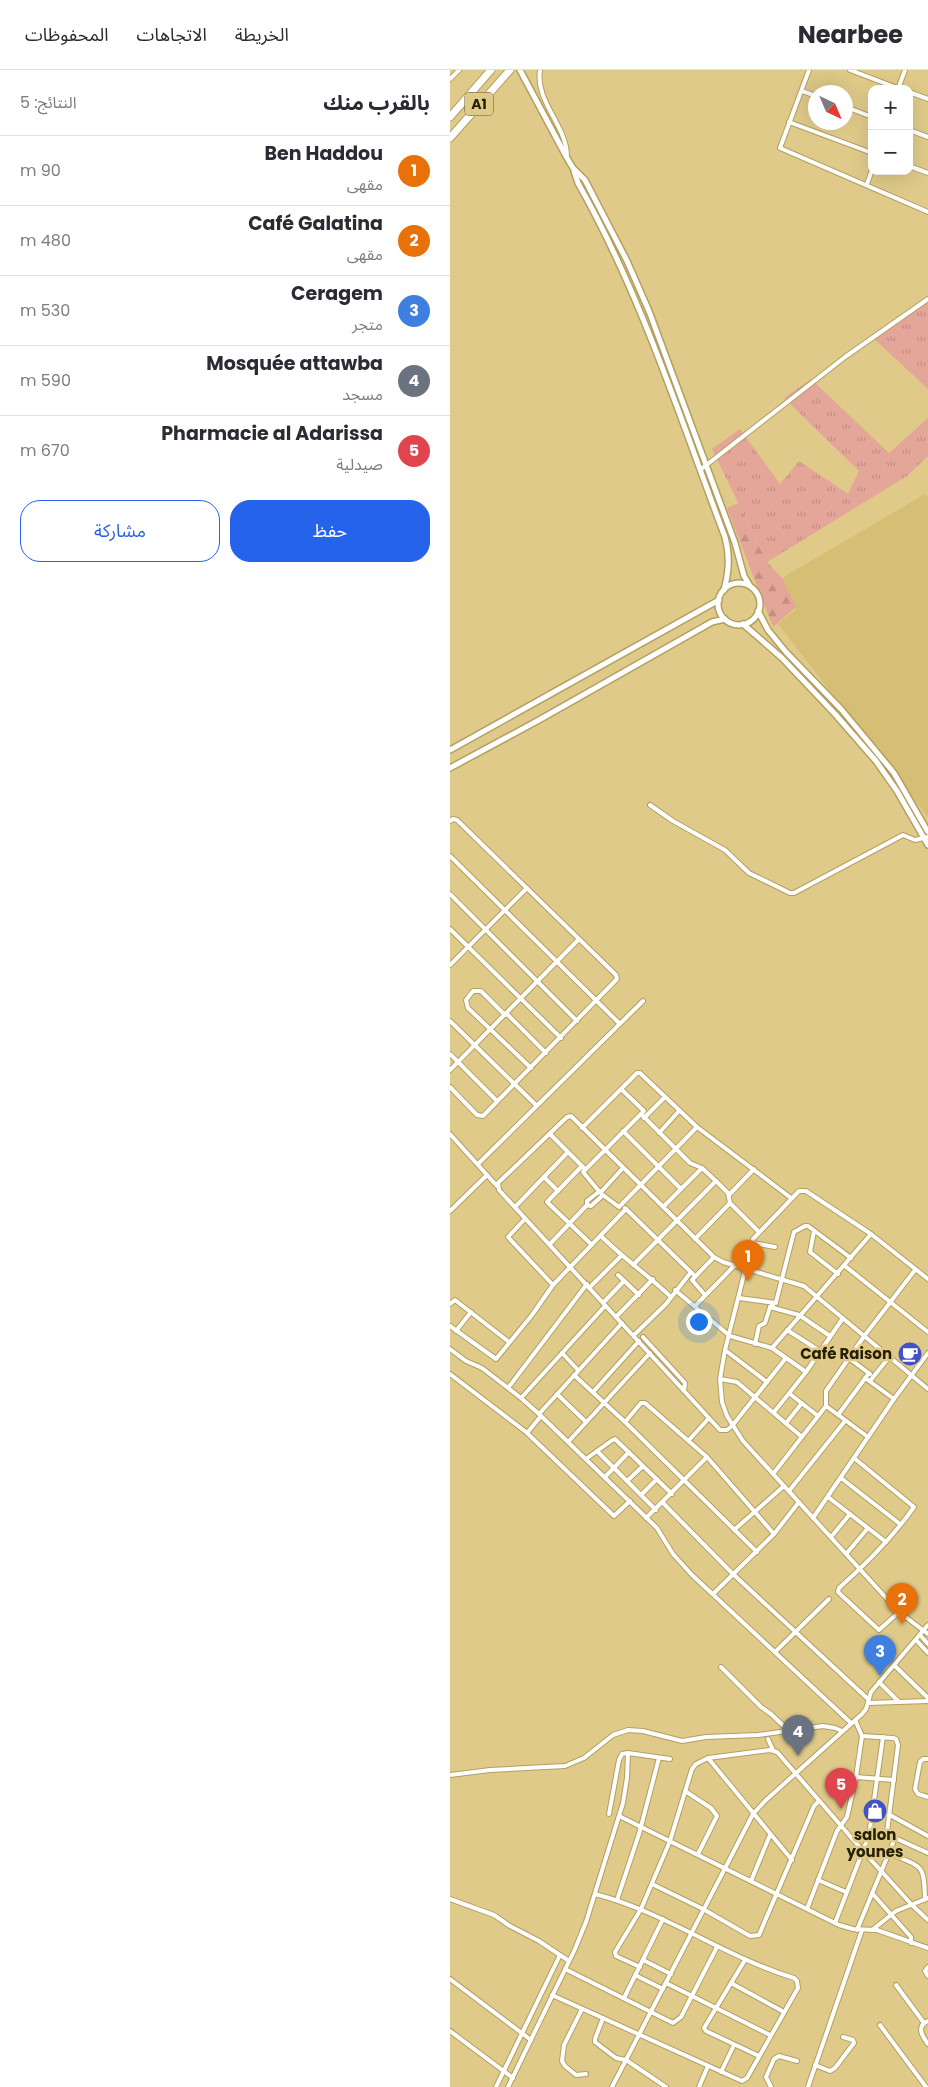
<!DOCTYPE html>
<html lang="ar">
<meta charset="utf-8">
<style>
body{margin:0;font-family:Poppins,"Noto Sans Arabic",sans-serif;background:#f7f7f7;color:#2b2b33;direction:rtl}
.controls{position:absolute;right:15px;top:15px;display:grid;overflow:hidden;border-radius:10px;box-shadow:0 5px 20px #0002}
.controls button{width:45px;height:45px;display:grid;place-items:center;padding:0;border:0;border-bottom:1px solid #e1e1e2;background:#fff;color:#2b2b33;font:25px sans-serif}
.compass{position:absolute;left:358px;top:15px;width:45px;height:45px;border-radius:50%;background:#fff;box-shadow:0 5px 20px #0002;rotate:136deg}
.you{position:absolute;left:248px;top:1251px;width:18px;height:18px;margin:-12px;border:4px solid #fff;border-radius:50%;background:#1a73e8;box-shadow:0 0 0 8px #1a73e833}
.badge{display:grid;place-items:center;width:32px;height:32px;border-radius:50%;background:#2563eb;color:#fff;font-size:16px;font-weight:700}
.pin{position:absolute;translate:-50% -41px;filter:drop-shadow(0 1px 2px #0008)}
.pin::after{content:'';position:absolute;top:26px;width:18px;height:15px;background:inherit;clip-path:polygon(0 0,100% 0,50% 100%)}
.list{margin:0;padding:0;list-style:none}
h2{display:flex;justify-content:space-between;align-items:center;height:65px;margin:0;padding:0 20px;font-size:21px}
h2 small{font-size:16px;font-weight:400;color:#7c7c81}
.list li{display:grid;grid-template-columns:32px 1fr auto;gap:15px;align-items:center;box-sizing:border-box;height:70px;padding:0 20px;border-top:1px solid #e1e1e2}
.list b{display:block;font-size:19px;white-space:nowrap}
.list p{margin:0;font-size:16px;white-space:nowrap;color:#7c7c81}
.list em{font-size:16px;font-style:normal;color:#7c7c81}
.actions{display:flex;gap:10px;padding:15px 20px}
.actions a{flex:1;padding:11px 0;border:1px solid #2563eb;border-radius:20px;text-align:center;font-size:18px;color:#2563eb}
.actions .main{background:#2563eb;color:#fff}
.map{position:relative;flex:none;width:478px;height:2017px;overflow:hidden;direction:ltr}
header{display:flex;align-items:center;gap:30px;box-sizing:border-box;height:70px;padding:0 25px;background:#fff;border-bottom:1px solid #e1e1e2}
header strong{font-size:24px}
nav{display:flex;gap:28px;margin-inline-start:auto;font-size:18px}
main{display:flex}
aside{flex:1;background:#fff}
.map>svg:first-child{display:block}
</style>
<header>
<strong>Nearbee</strong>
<nav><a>الخريطة</a><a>الاتجاهات</a><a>المحفوظات</a></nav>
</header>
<main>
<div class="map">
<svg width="478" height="2017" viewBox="0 0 478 2017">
<defs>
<pattern id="grass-tufts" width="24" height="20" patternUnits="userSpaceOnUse" patternTransform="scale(1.25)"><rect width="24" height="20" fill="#e4a698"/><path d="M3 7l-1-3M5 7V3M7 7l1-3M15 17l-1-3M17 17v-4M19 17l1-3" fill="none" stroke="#c48e81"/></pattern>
<pattern id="forest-firs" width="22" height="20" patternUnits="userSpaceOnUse" patternTransform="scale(1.25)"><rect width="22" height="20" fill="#e4a698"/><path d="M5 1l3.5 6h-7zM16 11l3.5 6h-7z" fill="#c48e81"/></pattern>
</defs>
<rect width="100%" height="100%" fill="#dfca89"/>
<!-- built -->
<polygon fill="#d6be75" points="475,424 478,427 478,747 328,554 346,539 332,508"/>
<!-- grass -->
<g fill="url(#grass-tufts)">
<polygon points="478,229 478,319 422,267"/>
<polygon points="361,309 439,383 478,348 478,386 457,406 317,492 262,379 290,359 330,414 349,391 398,424 409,401 334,328"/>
</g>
<!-- forest -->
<polygon fill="url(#forest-firs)" points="288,433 317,492 332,508 346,537 323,557 277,438"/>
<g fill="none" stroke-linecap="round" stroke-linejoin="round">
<defs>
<g id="minor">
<path d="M 90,0 C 85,31 116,55 117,85"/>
<polyline points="359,0 330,78 478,142"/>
<polyline points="400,0 450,19"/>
<polyline points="0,9 9,0"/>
<polyline points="448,19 455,0"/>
<polyline points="352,21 366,26"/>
<polyline points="459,22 478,29"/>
<polyline points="396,37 422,47"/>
<polyline points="339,52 422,83"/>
<polyline points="459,60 478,67"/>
<polyline points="459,96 478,103"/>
<polyline points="417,114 422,100"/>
<polyline points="250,400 395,287 478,229"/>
<polyline points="200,735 223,751 275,780 299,803 340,823 344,823 453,765 465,770 478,767"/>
<polyline points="0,751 3,749 7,750 166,905 167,909 33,1046 27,1045 0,1017"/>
<polyline points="0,786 170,954"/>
<polyline points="0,824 127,951"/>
<polyline points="0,859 111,968"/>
<polyline points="0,895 77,818"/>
<polyline points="56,943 96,983"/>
<polyline points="55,945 31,921 23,921 16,930 18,938 81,998"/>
<polyline points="0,951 86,1035"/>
<polyline points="0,984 47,1031"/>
<polyline points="0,1000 129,869"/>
<polyline points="191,1044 240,1093 252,1098 266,1111 278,1123 280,1133 309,1162"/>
<polyline points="194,1048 215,1027"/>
<polyline points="132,1058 187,1003 190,1003 247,1057 341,1128"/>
<polyline points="173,1061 231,1119"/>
<polyline points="209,1063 229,1041"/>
<polyline points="0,1064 47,1116"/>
<polyline points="100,1064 134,1098"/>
<polyline points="28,1094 193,931"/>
<polyline points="132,1096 97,1132 142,1175"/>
<polyline points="94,1107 108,1121"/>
<polyline points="148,1120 133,1102 194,1041 171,1019"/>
<polyline points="153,1125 169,1137 247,1057"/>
<polyline points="279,1125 304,1099"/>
<polyline points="137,1135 137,1131 150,1121"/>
<polyline points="65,1137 118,1082"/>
<polyline points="213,1137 252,1098"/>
<polyline points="175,1138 245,1206"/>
<polyline points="0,1141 37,1105"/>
<polyline points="75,1149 58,1167 103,1215"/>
<polyline points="364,1161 360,1182 388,1204"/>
<path d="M 151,1166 C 173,1188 198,1205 221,1227"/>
<polyline points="245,1169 280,1133"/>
<polyline points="303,1173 325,1177"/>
<polyline points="100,1174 137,1135 141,1136 152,1126 151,1122 173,1098"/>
<polyline points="183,1195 266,1111"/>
<polyline points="395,1196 478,1262"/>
<polyline points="168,1205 189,1225"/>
<polyline points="478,1209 421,1164 356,1121 349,1121 303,1169 275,1280 270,1309 272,1332 277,1346 293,1371 449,1542 478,1564"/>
<polyline points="140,1217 171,1186"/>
<polyline points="225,1220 280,1266 322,1278 356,1302"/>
<polyline points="255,1225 242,1210 264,1187"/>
<polyline points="289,1228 326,1233"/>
<polyline points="153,1233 174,1211"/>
<polyline points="0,1234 5,1230 59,1272"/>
<polyline points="245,1236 284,1196"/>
<polyline points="320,1237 349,1245 380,1266"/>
<polyline points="166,1247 203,1209"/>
<polyline points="0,1256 46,1289 82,1245 103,1215 176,1139"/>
<polyline points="337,1260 370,1281"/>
<polyline points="6,1261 21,1242"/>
<polyline points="184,1265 216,1234 241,1202"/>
<polyline points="193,1267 235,1313 234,1321"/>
<polyline points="305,1274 309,1256 315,1253 320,1237 326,1232 344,1162 355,1156 358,1156 401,1188"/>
<polyline points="322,1278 421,1164"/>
<polyline points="0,1279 16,1291 32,1298 71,1328 89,1344 207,1458 223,1484 242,1505 401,1653"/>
<polyline points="275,1280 317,1312"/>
<polyline points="112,1283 128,1300"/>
<polyline points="336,1288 282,1356 277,1360 270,1360 49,1120 48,1113 117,1047 121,1046 264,1187 273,1192 354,1216 478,1319"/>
<polyline points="400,1289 420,1304"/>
<polyline points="0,1304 76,1362 164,1446 180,1431"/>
<polyline points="124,1305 175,1352 307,1482"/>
<polyline points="415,1308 444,1329"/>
<polyline points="270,1309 287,1312 352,1367"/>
<polyline points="420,1311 440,1286"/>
<polyline points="58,1318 137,1214"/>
<polyline points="143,1322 189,1271"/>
<polyline points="107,1324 136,1352"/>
<polyline points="340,1324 368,1346"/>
<polyline points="71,1328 155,1236"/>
<polyline points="324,1342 356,1302 393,1248"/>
<polyline points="89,1344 172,1253"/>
<polyline points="388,1345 419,1303"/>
<polyline points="175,1352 191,1333 195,1333 257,1387 324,1464"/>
<polyline points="336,1353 352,1333"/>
<polyline points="77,1363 91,1346"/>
<polyline points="418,1367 376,1336 376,1321 415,1265 465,1200"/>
<polyline points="239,1370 259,1348"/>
<polyline points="118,1372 200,1283"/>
<polyline points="147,1381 206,1440"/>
<path d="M 404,1388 L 464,1437 C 443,1467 416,1494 389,1518 L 388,1522 L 429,1560 L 449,1542"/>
<polyline points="136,1389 161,1371 165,1369 222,1424"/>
<polyline points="323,1404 376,1336"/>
<polyline points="155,1407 179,1382"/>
<polyline points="391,1408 450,1454"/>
<polyline points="177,1411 193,1396"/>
<polyline points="339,1421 395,1351"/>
<polyline points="191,1425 207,1409"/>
<polyline points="378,1427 436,1472"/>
<polyline points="213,1433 283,1504 418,1629"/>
<polyline points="196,1448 257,1387"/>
<polyline points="363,1448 444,1329 478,1283"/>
<polyline points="284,1460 334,1416"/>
<polyline points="381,1467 400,1444"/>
<polyline points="396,1484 418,1458"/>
<polyline points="263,1524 324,1464 349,1432"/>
<polyline points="470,1565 478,1574"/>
<polyline points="466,1570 478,1583"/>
<polyline points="325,1582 379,1529"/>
<polyline points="444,1595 478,1628"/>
<polyline points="271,1597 311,1637 321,1644 339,1661"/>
<polyline points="429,1612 449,1632"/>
<polyline points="418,1633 478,1631"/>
<polyline points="318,1669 323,1680"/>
<polyline points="258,1688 342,1790"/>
<polyline points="478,1689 473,1689 470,1692 465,1719 468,1724 478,1727"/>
<polyline points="0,1705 40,1700 115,1696 134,1688 163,1665 178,1660 193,1661 232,1671 256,1667 308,1665 373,1656 385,1658 392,1661"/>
<polyline points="406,1707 444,1710"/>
<polyline points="235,1721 261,1738 267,1746 248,1784"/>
<polyline points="159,1744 169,1690 172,1684 178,1683 220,1689"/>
<polyline points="440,1745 478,1766"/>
<polyline points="169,1746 389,1855 403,1859 427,1860 478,1878"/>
<polyline points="445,1768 478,1783"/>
<path d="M 439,1783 C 472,1798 474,1792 475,1829"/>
<polyline points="368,1810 396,1822"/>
<polyline points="301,1811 320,1765"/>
<polyline points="202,1814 253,1839 300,1866 309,1865 364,1736 369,1731"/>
<polyline points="422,1823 461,1867 461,1873"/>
<polyline points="0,1829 44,1845 60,1856 89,1871 119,1891"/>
<polyline points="167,1830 189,1764 209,1688"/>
<polyline points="357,1839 387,1761 397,1747 406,1707 412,1666 405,1650"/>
<polyline points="385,1853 419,1765 433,1667"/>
<polyline points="407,1860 445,1768 437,1762 448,1675 446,1669 443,1668 412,1666"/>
<polyline points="422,1860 446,1841 478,1828"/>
<polyline points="193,1890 221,1904"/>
<polyline points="295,1890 254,1958 256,1961 309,1986"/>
<polyline points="190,1897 166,1886 165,1882 191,1839 220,1771 242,1699 246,1694 258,1688 320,1680 327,1682 413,1781 462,1835 478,1850"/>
<polyline points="478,1897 475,1901 478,1906"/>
<polyline points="115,1899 223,1953 231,1947 267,1877"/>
<polyline points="185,1905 213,1919"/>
<polyline points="0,1909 81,1970"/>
<polyline points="216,1913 320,1965"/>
<polyline points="281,1913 334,1942"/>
<polyline points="446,1915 474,1953"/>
<path d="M 102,1925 L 292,2011 L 297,2008 L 348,1918 L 347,1911 L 344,1908 C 275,1887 215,1842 145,1824"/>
<polyline points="174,1928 213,1849"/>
<polyline points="132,1939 114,1975 112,1991 115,1996 126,2005 136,2004"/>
<polyline points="153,1948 145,1969 145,1972 166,1988 176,1990 216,2017"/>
<path d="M 478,1951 C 466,1956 472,1966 478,1974"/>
<polyline points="430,1955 476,2017"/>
<polyline points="0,1961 63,2008"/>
<polyline points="365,1995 380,2001 385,1998 404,1973 403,1970 393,1967"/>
<polyline points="271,2002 284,1975"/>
<polyline points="46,2017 110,1885"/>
<polyline points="58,2017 125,1879 136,1852 173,1733 177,1708 178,1683"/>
<polyline points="162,2017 303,1744 316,1730 412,1644 416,1639 421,1622 478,1555"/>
<polyline points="249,2017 258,1996"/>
<polyline points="321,2017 316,2007 324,1989 329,1986 347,1991"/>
<polyline points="358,2017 412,1860"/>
</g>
<g id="tertiary">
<polyline points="70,0 117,88 123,98 135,110 177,191 199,241 285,473 294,506 300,516"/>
<path d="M 124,101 L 128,113 C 191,224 230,348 275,467 C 280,486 279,501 274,520"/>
<circle cx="289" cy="534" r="21"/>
<polyline points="308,541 318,560 336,582 391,639 444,703 478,762"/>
<polyline points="293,554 332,588 385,644 426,691 447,721 478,775"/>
<polyline points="0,680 269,530"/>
<polyline points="0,698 89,650 262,552 275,549"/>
</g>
<g id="motorway">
<polyline points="0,47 41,0"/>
<polyline points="0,68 60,0"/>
</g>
</defs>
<!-- minor casing -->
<use href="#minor" stroke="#b39f5f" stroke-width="6"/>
<!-- tertiary casing -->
<use href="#tertiary" stroke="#b39f5f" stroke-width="8"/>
<!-- motorway casing -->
<use href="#motorway" stroke="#b39f5f" stroke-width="9"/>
<!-- minor -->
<use href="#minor" stroke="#fff" stroke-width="4"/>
<!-- tertiary -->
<use href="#tertiary" stroke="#fff" stroke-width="5"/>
<!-- motorway -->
<use href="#motorway" stroke="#fff" stroke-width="7"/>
</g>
<!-- icons -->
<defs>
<symbol id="cafe-disc" viewBox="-11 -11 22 22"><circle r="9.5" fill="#4251c5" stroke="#dfca89"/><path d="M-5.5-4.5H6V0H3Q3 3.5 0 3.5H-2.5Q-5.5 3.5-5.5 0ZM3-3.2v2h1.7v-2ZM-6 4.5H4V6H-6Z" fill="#fff"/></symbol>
<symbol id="shop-disc" viewBox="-11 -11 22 22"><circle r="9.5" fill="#4251c5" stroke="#dfca89"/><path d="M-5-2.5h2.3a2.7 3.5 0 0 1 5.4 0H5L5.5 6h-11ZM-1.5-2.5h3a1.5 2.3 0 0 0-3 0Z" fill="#fff"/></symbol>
</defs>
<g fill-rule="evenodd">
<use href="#cafe-disc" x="446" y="1270" width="28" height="28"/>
<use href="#shop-disc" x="411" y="1727" width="28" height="28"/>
</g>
<g text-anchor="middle" stroke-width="5" stroke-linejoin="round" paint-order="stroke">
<!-- shield labels -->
<rect fill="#dfca89" stroke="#5e522c" stroke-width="1" x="15" y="22.5" width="28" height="23" rx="4"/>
<g font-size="14" font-weight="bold" fill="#271f04">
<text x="29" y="39">A1</text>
</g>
<!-- poi labels -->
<g font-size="15" font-weight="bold" fill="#271f04" stroke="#dfca89" text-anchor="end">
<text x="442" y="1289">Café Raison</text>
<text x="425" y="1770" text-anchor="middle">salon<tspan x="425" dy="17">younes</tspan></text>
</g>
</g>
</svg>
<div class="controls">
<button>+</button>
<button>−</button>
</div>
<svg class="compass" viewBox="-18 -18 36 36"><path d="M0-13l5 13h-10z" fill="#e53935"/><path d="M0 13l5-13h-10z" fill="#7c7c81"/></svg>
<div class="you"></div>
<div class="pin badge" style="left:298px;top:1211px;background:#e8710a">1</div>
<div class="pin badge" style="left:452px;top:1554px;background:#e8710a">2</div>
<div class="pin badge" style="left:430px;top:1606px;background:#3f7fe0">3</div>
<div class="pin badge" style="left:348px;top:1686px;background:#6b7280">4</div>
<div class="pin badge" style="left:391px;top:1739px;background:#e0444e">5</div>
</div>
<aside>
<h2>بالقرب منك<small>النتائج: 5</small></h2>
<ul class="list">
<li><span class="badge" style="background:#e8710a">1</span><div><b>Ben Haddou</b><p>مقهى</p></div><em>90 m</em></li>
<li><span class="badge" style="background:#e8710a">2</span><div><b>Café Galatina</b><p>مقهى</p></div><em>480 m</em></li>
<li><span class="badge" style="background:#3f7fe0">3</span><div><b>Ceragem</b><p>متجر</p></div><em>530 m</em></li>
<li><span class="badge" style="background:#6b7280">4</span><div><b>Mosquée attawba</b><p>مسجد</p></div><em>590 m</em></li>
<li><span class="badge" style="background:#e0444e">5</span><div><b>Pharmacie al Adarissa</b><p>صيدلية</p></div><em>670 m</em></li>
</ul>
<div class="actions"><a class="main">حفظ</a><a>مشاركة</a></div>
</aside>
</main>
